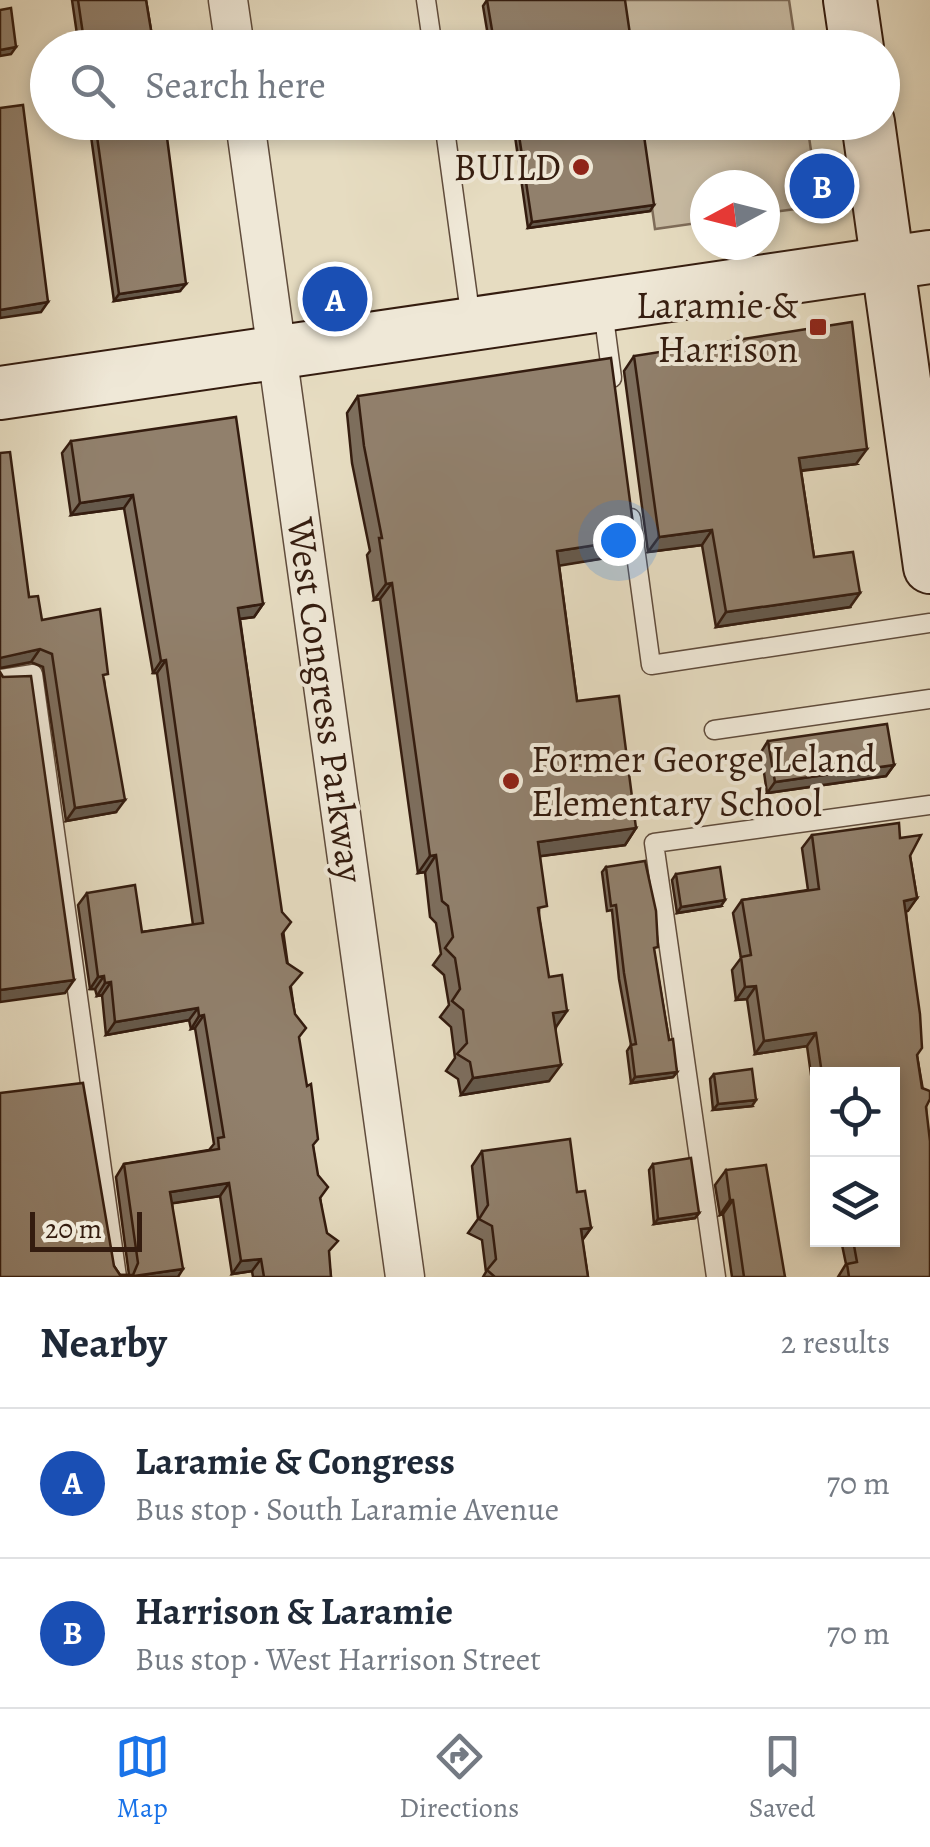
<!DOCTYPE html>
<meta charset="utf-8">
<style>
body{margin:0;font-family:Alegreya,serif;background:#f2f2f3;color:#1f2937}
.controls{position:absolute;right:30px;bottom:30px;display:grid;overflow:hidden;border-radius:0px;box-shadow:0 5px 15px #0003}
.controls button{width:90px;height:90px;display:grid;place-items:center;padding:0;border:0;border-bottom:2px solid #e0e1e3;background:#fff;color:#1f2937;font:50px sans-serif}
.compass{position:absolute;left:690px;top:170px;width:90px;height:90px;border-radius:50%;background:#fff;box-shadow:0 5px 15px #0003;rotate:263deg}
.scale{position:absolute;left:30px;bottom:25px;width:112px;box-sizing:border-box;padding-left:10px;border:5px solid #341c0f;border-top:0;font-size:28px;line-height:35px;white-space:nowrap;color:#341c0f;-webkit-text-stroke:8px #efe8d7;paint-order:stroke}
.you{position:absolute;left:618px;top:540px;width:35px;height:35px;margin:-25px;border:8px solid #fff;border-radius:50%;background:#1a73e8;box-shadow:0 0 0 15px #1a73e833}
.badge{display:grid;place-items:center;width:65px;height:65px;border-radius:50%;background:#1a73e8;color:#fff;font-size:32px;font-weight:700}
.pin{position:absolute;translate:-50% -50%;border:5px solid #fff;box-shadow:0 2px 10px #0006}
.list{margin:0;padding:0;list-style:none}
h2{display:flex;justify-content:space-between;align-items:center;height:130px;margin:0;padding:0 40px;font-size:42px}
h2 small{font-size:32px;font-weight:400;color:#747a83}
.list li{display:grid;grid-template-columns:65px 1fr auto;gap:30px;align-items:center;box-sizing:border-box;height:150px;padding:0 40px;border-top:2px solid #e0e1e3}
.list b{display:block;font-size:38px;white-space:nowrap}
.list p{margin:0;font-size:32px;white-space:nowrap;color:#747a83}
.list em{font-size:32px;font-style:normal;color:#747a83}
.icon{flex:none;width:55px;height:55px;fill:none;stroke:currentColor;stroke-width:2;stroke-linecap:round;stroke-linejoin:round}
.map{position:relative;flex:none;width:930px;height:1277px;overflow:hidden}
.search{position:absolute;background:#fff;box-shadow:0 5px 15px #0003;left:30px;right:30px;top:30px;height:110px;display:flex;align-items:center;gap:25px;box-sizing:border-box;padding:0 35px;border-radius:55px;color:#747a83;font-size:38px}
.sheet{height:430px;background:#fff}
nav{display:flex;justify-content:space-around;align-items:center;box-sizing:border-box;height:140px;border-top:2px solid #e0e1e3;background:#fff;font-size:28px;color:#747a83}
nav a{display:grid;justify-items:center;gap:5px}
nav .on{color:#1a73e8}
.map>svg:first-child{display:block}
</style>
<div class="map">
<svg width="930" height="1277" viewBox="0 0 930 1277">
<rect width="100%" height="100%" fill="#e6dcc1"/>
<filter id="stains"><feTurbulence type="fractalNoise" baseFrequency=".002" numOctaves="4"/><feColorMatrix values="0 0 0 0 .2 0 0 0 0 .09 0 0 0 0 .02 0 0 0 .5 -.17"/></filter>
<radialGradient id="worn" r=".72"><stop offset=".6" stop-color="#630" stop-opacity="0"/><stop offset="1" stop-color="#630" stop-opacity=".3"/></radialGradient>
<!-- green -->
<g fill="#c8bba3" stroke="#7e6c59" stroke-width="2.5">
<polygon points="624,0 789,0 796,47 630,47"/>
<polygon points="640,123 807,123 819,206 765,213 765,185 705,185 705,222 655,229"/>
</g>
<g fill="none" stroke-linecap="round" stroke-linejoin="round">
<defs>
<g id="lane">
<polyline points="426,0 433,48"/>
<polyline points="444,122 471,320"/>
<polyline points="603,310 612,378"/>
<polyline points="631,518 651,665 930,623"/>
<polyline points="0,679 33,674 117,1277"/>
<polyline points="714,730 930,699"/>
<polyline points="716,1277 654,843 930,805"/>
</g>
<g id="street">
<polyline points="228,0 235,48"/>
<polyline points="245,122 405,1277"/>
</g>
<g id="secondary">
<polyline points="850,0 857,48"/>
<polyline points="868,122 930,567"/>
<polyline points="0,393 930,257"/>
</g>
</defs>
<!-- lane casing -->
<use href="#lane" stroke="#604c3c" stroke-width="21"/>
<!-- street casing -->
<use href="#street" stroke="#604c3c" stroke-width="41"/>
<!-- secondary casing -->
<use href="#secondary" stroke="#341c0f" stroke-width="56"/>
<!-- lane -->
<use href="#lane" stroke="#efe8d7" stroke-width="18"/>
<!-- street -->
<use href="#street" stroke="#efe8d7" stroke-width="38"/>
<!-- secondary -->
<use href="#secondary" stroke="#efe8d7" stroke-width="52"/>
</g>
<!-- wall -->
<g fill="#7d6e5d" stroke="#341c0f" stroke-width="2.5">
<polygon points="72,0 146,0 154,48 79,48"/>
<polygon points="487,0 632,48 502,48 501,40 489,42 483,6"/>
<polygon points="89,122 165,122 180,291 114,301"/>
<polygon points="513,122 642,122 650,211 528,228"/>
<polygon points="634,356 856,464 801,471 814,557 850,607 716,627 702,545 648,552 624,371"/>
<polygon points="358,396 635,539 624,555 559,565 577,701 636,828 625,845 540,856 539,917 556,1027 549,1081 461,1095 458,1079 446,1071 455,1058 451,1027 440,1017 449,1005 444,975 433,965 441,954 436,923 430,917 425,872 418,873 380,599 374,600 367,555 370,551 352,463 347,413"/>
<polygon points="71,441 263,604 254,617 240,619 331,1277 253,1277 252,1271 232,1274 220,1196 172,1203 178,1277 0,1277 114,1266 120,1275 129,1275 116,1177 124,1164 209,1150 214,1144 195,1028 191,1029 189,1020 106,1035 102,995 97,996 95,989 90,989 78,905 87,893 142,932 193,925 157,673 153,673 124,508 71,515 62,453"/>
<polygon points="0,453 29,597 42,620 104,680 116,812 66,821 43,667 31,662 0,668"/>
<polygon points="768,741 894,765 886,776 767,793 761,752"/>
<polygon points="812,835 900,838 910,856 917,898 906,912 917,1056 926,1107 930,1277 838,1277 846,1264 841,1240 892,1240 892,1074 818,1074 818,1096 814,1096 807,1046 755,1054 747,999 736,1000 732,970 741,958 733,913 742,900 808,890 802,848"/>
<polygon points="606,867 654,952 669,1040 677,1072 673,1077 631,1083 627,1051 631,1045 619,979 612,910 607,911 602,872"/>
<polygon points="676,874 721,906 677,913 672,880"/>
<polygon points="714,1074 752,1106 713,1110 710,1079"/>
<polygon points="482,1151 577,1192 591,1228 582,1240 588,1277 483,1277 486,1272 482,1240 468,1233 478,1219 472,1166"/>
<polygon points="653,1164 699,1213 695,1218 654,1224 649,1170"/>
<polygon points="726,1170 785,1277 732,1277 723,1214 720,1215 715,1185"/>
</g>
<!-- shaded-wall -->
<g fill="#665a4c" stroke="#341c0f" stroke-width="2.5">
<polygon points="505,35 501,40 489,42 493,36"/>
<polygon points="16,47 11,54 0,56 0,50"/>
<polygon points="654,205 650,211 528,228 532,222"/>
<polygon points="186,284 180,291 114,301 119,294"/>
<polygon points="48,302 41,312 0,318 0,310"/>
<polygon points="867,449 856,464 788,472 799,458"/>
<polygon points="133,495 124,508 71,515 80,503"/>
<polygon points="712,530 702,545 648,552 659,537"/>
<polygon points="635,539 624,555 545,568 557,551"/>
<polygon points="392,583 380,599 374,600 386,584"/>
<polygon points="860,593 850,607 716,627 726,612"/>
<polygon points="263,604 254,617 230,620 238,608"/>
<polygon points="40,649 31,662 0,668 0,657"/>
<polygon points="166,660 157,673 153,673 161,661"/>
<polygon points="894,765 886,776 767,793 775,782"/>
<polygon points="125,800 116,812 66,821 75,808"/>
<polygon points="636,828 625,845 526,858 538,842"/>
<polygon points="436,855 425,872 418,873 430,856"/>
<polygon points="917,898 908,911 895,914 904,901"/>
<polygon points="725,900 721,906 677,913 681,907"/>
<polygon points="104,976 95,989 90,989 98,977"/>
<polygon points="74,980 65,993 0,1002 0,990"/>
<polygon points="111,982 102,995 97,996 105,983"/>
<polygon points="756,986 747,999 736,1000 745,987"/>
<polygon points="198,1008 189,1020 106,1035 115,1022"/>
<polygon points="567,1011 556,1027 541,1030 553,1013"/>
<polygon points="204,1015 195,1028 191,1029 199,1016"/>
<polygon points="816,1033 807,1046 755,1054 764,1041"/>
<polygon points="561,1065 549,1081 461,1095 473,1078"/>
<polygon points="677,1072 673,1077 631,1083 635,1077"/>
<polygon points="756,1100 752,1106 713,1110 718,1104"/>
<polygon points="229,1183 220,1196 161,1205 170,1192"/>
<polygon points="730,1200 733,1200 723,1214 720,1215"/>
<polygon points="699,1213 695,1218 654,1224 658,1219"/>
<polygon points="591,1228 581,1242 581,1229"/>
<polygon points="261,1259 252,1271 232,1274 241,1261"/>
<polygon points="183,1269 178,1277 127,1277"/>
</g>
<!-- building -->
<g fill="#91806c" stroke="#341c0f" stroke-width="2.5">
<polygon points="78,0 146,0 154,48 85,48"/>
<polygon points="487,0 625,0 632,48 507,48 505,35 493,36"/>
<polygon points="11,8 16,47 0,50 0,10"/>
<polygon points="23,105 48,302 0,310 0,108"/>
<polygon points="95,122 165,122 186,284 119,294"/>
<polygon points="517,122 642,122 654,205 532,222"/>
<polygon points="852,322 867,449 799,458 814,557 853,552 860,593 726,612 712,530 659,537 634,356"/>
<polygon points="611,358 635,539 557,551 577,701 619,696 636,828 538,842 547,906 538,908 549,977 562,975 567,1011 553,1013 561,1065 473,1078 470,1062 457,1054 467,1043 463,1010 452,1001 460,989 455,958 445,948 453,937 448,906 442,901 436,855 430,856 392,583 386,584 379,538 382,538 364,446 358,396"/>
<polygon points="236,417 263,604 238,608 282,912 291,922 282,934 287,963 302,973 290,987 295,1014 306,1028 299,1037 307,1086 311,1084 318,1139 313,1145 318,1175 328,1187 320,1198 327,1233 338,1241 329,1251 331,1277 264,1277 261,1259 241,1261 229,1183 170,1192 183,1269 127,1277 0,1277 0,1093 83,1083 114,1266 120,1275 133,1275 138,1263 124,1164 219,1149 218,1138 224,1137 204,1015 199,1016 198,1008 115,1022 111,982 105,983 104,976 98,977 87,893 135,885 142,932 203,923 166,660 161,661 133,495 80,503 71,441"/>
<polygon points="10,452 29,597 38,596 42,620 100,609 108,674 103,675 125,800 75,808 52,654 40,649 0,658 0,453"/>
<polygon points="0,672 3,677 31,676 74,980 0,990"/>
<polygon points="887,724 894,765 775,782 768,741"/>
<polygon points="899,823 900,838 921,835 910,856 917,898 904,901 920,1014 922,1048 917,1055 922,1088 930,1091 930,1099 926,1107 930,1141 930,1277 849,1277 847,1264 857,1262 853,1240 892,1240 892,1074 822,1074 816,1033 764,1041 756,986 745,987 741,957 751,955 742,900 819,889 812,835"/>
<polygon points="645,861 656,911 658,947 654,948 669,1040 673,1039 677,1072 635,1077 631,1045 636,1044 624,973 616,905 611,906 606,867"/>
<polygon points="720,867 725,900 681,907 676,874"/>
<polygon points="752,1069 756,1100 718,1104 714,1074"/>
<polygon points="570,1139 577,1192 585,1191 591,1228 581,1229 588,1277 495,1277 487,1270 496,1259 492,1226 479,1219 488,1205 482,1151"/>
<polygon points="691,1158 699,1213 658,1219 653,1164"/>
<polygon points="766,1165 785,1277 744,1277 733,1200 730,1200 726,1170"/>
</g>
<!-- markers -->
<g fill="#8f2418" stroke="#efe8d7" stroke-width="4">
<circle cx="581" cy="167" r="10"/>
<rect x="808" y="317" width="20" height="20" rx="5"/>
<circle cx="511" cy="781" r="10"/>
</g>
<g text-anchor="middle" stroke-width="8" stroke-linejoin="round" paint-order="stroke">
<!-- poi labels -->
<g font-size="38" fill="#341c0f" stroke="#efe8d7" text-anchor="end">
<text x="561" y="180">BUILD</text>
<text x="798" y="318">Laramie &amp;<tspan x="798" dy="44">Harrison</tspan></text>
<text x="531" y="772" text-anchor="start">Former George Leland<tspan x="531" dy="44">Elementary School</tspan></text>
</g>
<!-- street labels -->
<g font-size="38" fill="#341c0f" stroke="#efe8d7">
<text transform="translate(326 700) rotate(82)" y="13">West Congress Parkway</text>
</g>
</g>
<rect width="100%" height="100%" filter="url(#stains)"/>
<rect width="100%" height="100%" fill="url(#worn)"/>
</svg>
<div class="controls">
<button><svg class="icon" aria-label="locate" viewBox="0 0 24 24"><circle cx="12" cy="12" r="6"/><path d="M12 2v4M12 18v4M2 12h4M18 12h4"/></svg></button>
<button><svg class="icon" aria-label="layers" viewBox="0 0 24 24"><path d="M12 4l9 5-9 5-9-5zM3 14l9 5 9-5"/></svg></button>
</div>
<svg class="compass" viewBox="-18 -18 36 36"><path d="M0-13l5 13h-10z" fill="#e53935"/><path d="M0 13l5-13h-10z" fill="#747a83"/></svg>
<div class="scale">20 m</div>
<div class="you"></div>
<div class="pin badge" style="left:335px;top:299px;background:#1a4fb4">A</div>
<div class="pin badge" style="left:822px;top:186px;background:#1a4fb4">B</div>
<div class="search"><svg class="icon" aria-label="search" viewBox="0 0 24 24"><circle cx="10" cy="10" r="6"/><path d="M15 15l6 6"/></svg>Search here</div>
</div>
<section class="sheet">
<h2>Nearby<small>2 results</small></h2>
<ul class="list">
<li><span class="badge" style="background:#1a4fb4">A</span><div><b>Laramie &amp; Congress</b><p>Bus stop · South Laramie Avenue</p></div><em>70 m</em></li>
<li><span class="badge" style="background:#1a4fb4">B</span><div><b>Harrison &amp; Laramie</b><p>Bus stop · West Harrison Street</p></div><em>70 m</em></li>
</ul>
</section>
<nav>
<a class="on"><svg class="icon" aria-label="map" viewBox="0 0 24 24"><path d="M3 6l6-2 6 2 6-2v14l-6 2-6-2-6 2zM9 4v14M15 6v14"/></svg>Map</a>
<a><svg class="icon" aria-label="directions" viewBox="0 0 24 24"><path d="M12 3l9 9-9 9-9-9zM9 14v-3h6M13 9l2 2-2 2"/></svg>Directions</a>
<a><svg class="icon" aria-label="saved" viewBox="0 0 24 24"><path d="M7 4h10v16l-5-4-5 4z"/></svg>Saved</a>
</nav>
